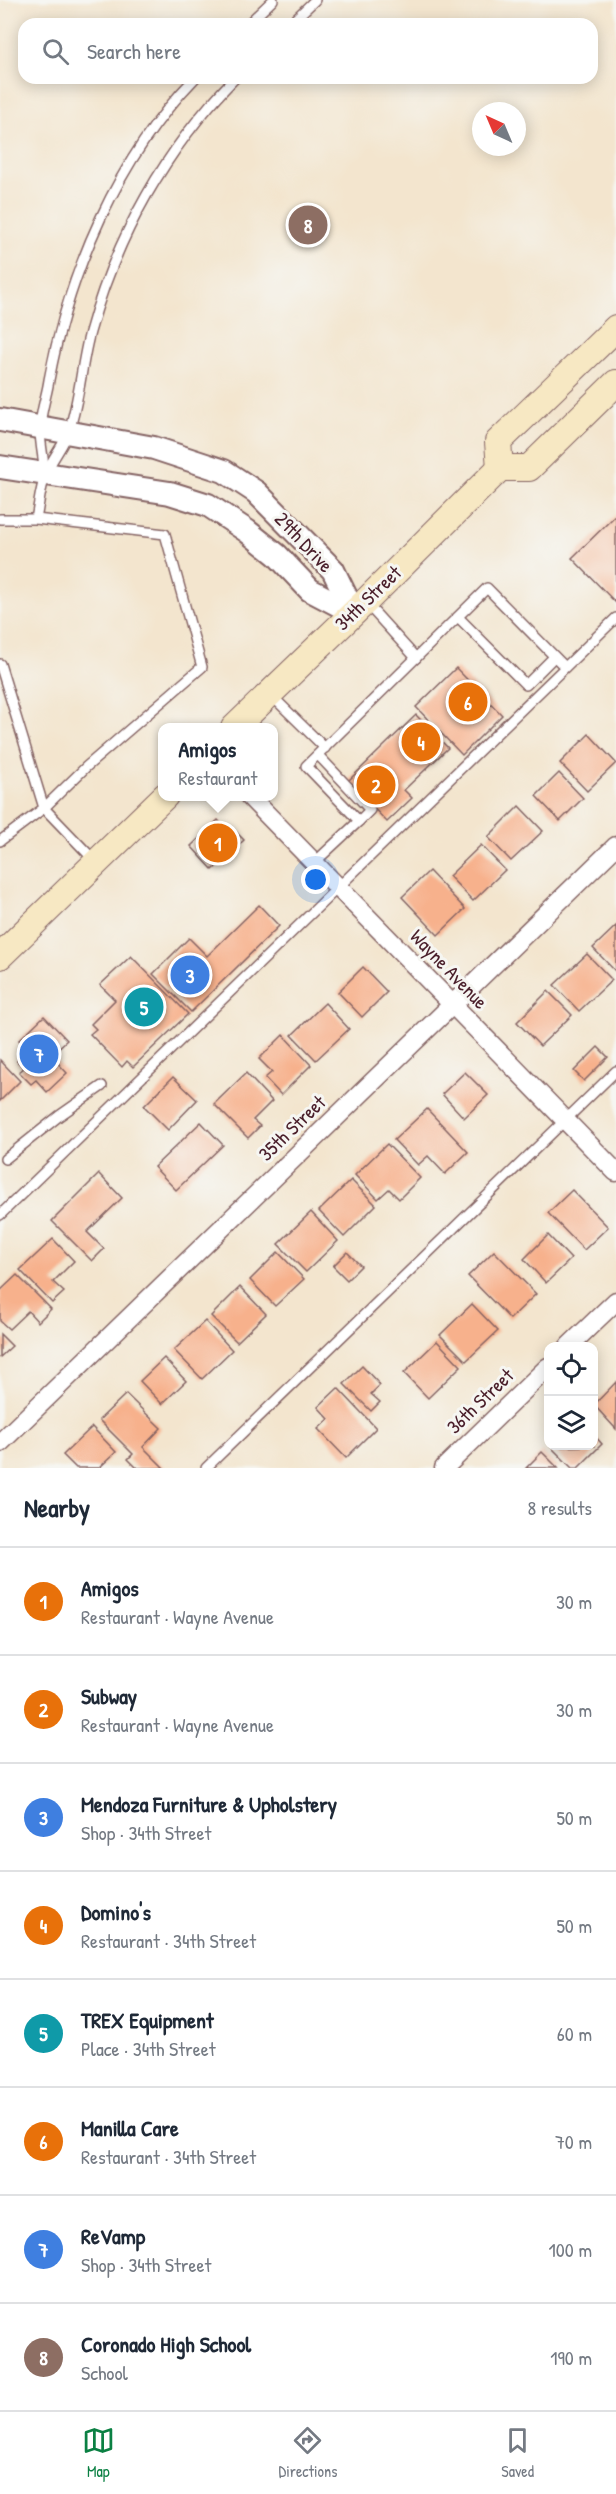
<!DOCTYPE html>
<meta charset="utf-8">
<style>
body{margin:0;font-family:"Patrick Hand",sans-serif;background:#f6f6f7;color:#1f2937}
.controls{position:absolute;right:18px;bottom:18px;display:grid;overflow:hidden;border-radius:12px;box-shadow:0 3px 15px #0003}
.controls button{width:54px;height:54px;display:grid;place-items:center;padding:0;border:0;border-bottom:2px solid #e0e1e3;background:#fff;color:#1f2937;font:30px sans-serif}
.compass{position:absolute;left:472px;top:102px;width:54px;height:54px;border-radius:50%;background:#fff;box-shadow:0 3px 15px #0003;rotate:316deg}
.you{position:absolute;left:316px;top:880px;width:21px;height:21px;margin:-15px;border:4px solid #fff;border-radius:50%;background:#1a73e8;box-shadow:0 0 0 9px #1a73e833}
.badge{display:grid;place-items:center;width:39px;height:39px;border-radius:50%;background:#0b8043;color:#fff;font-size:20px;font-weight:700}
.pin{position:absolute;translate:-50% -50%;border:3px solid #fff;box-shadow:0 2px 6px #0006}
.popup{position:absolute;left:158px;top:723px;width:120px;height:78px;box-sizing:border-box;display:grid;place-content:center;border-radius:12px;background:#fff;filter:drop-shadow(0 2px 4px #0005);font-size:20px;white-space:nowrap;color:#747a83}
.popup b{font-size:22px;color:#1f2937}
.popup::after{content:'';position:absolute;left:50%;top:100%;margin-left:-12px;border:12px solid transparent;border-top-color:#fff}
.list{margin:0;padding:0;list-style:none}
h2{display:flex;justify-content:space-between;align-items:center;height:78px;margin:0;padding:0 24px;font-size:26px}
h2 small{font-size:20px;font-weight:400;color:#747a83}
.list li{display:grid;grid-template-columns:39px 1fr auto;gap:18px;align-items:center;box-sizing:border-box;height:108px;padding:0 24px;border-top:2px solid #e0e1e3}
.list b{display:block;font-size:22px;white-space:nowrap}
.list p{margin:0;font-size:20px;white-space:nowrap;color:#747a83}
.list em{font-size:20px;font-style:normal;color:#747a83}
.icon{flex:none;width:33px;height:33px;fill:none;stroke:currentColor;stroke-width:2;stroke-linecap:round;stroke-linejoin:round}
.map{position:relative;flex:none;width:616px;height:1468px;overflow:hidden}
.search{position:absolute;background:#fff;box-shadow:0 3px 15px #0003;left:18px;right:18px;top:18px;height:66px;display:flex;align-items:center;gap:15px;box-sizing:border-box;padding:0 21px;border-radius:18px;color:#747a83;font-size:22px}
.sheet{height:942px;background:#fff}
nav{display:flex;justify-content:space-around;align-items:center;box-sizing:border-box;height:84px;border-top:2px solid #e0e1e3;background:#fff;font-size:16px;color:#747a83}
nav a{display:grid;justify-items:center;gap:3px}
nav .on{color:#0b8043}
.map>svg:first-child{display:block}
</style>
<div class="map">
<svg width="616" height="1468" viewBox="0 0 616 1468">
<rect width="100%" height="100%" fill="#f6f6f2"/>
<filter id="ink" filterUnits="userSpaceOnUse"><feTurbulence type="fractalNoise" baseFrequency=".0167" numOctaves="2"/><feDisplacementMap in="SourceGraphic" scale="12" xChannelSelector="R" yChannelSelector="G"/><feConvolveMatrix kernelMatrix="1 2 1 2 8 2 1 2 1" color-interpolation-filters="sRGB"/></filter>
<filter id="wash" filterUnits="userSpaceOnUse"><feTurbulence type="fractalNoise" baseFrequency=".008" numOctaves="4" result="noise"/><feDisplacementMap in="SourceGraphic" scale="24" xChannelSelector="R" yChannelSelector="G"/><feGaussianBlur stdDeviation="1.35" result="paint"/><feColorMatrix in="noise" values="0 0 0 0 0 0 0 0 0 0 0 0 0 0 0 0 0 1.4 0 .05"/><feComposite in="paint" operator="in"/></filter>
<g filter="url(#wash)">
<rect width="100%" height="100%" fill="#f3e5ce"/>
<g id="blocks">
<!-- building -->
<g fill="#f7b18c">
<polygon points="616,515 616,603 572,558"/>
<polygon points="456,668 502,715 462,755 416,707"/>
<polygon points="416,715 448,748 404,790 412,798 387,822 348,781"/>
<polygon points="589,734 616,763 587,791 560,763"/>
<polygon points="559,773 583,798 560,821 536,796"/>
<polygon points="519,806 543,831 511,861 488,837"/>
<polygon points="218,820 227,830 231,827 244,840 213,870 191,846"/>
<polygon points="481,845 505,870 473,901 449,876"/>
<polygon points="429,871 465,909 438,935 402,897"/>
<polygon points="259,905 279,926 191,1012 153,974 189,938 207,956"/>
<polygon points="616,926 616,972 593,948"/>
<polygon points="587,954 612,980 579,1011 554,985"/>
<polygon points="131,956 188,1014 133,1067 127,1061 122,1067 90,1034 96,1029 91,1024 115,1000 100,985"/>
<polygon points="363,967 387,992 362,1017 338,992"/>
<polygon points="548,991 572,1015 540,1046 517,1022"/>
<polygon points="325,1003 349,1029 316,1060 292,1035"/>
<polygon points="44,1016 67,1040 53,1053 56,1055 53,1058 67,1073 47,1092 36,1080 31,1084 19,1072 24,1068 17,1061 29,1050 19,1040"/>
<polygon points="283,1035 311,1065 281,1095 265,1078 272,1072 259,1059"/>
<polygon points="598,1047 608,1057 584,1081 574,1071"/>
<polygon points="0,1060 20,1081 0,1101"/>
<polygon points="465,1072 488,1095 464,1118 442,1094"/>
<polygon points="246,1073 272,1101 253,1120 260,1126 248,1138 214,1104"/>
<polygon points="173,1077 197,1100 168,1130 144,1106"/>
<polygon points="427,1109 468,1152 445,1174 428,1156 418,1165 394,1140"/>
<polygon points="201,1122 223,1145 176,1190 154,1167"/>
<polygon points="387,1144 420,1178 399,1199 389,1189 378,1199 355,1175"/>
<polygon points="99,1174 122,1198 87,1232 104,1249 92,1261 52,1221"/>
<polygon points="351,1180 376,1205 344,1237 319,1211"/>
<polygon points="572,1190 608,1227 584,1250 548,1213"/>
<polygon points="311,1212 338,1241 306,1272 278,1244"/>
<polygon points="548,1235 571,1259 546,1283 524,1259"/>
<polygon points="53,1239 74,1261 53,1282 64,1292 52,1303 20,1270"/>
<polygon points="494,1251 536,1294 510,1319 468,1276"/>
<polygon points="278,1252 304,1279 275,1306 250,1280"/>
<polygon points="347,1252 361,1266 347,1280 333,1266"/>
<polygon points="17,1275 51,1309 38,1322 28,1311 9,1329 0,1321 0,1291"/>
<polygon points="240,1287 266,1314 237,1342 211,1316"/>
<polygon points="472,1304 498,1331 466,1361 440,1335"/>
<polygon points="205,1321 232,1350 202,1379 174,1350"/>
<polygon points="0,1334 12,1346 0,1357"/>
<polygon points="437,1341 461,1366 428,1398 404,1373"/>
<polygon points="164,1358 186,1381 162,1404 140,1381"/>
<polygon points="362,1366 380,1385 371,1394 380,1402 371,1411 344,1384"/>
<polygon points="616,1382 616,1429 594,1405"/>
<polygon points="338,1388 376,1428 346,1458 318,1429 329,1419 318,1407"/>
<polygon points="126,1394 161,1428 143,1447 164,1468 137,1468 128,1459 133,1454 99,1420"/>
<polygon points="92,1427 116,1452 99,1468 76,1468 63,1455"/>
<polygon points="594,1435 602,1444 578,1468 572,1468 551,1447 594,1446"/>
<polygon points="542,1452 558,1468 526,1468"/>
</g>
</g>
</g>
<g filter="url(#ink)">
<use href="#blocks" fill-opacity="0" stroke="#856464" stroke-width="1.5"/>
<g fill="none" stroke-linecap="round" stroke-linejoin="round">
<defs>
<g id="service">
<polyline points="248,24 273,0"/>
<polyline points="290,24 315,0"/>
<path d="M 45,475 C 44,460 40,444 40,429 C 40,413 47,395 49,380 C 69,272 118,157 195,78"/>
<polyline points="0,519 36,519 165,534 202,667 86,767 44,808 95,861"/>
<path d="M 36,519 C 39,505 40,488 46,474 C 51,459 64,446 69,430 C 80,399 81,364 90,332 C 116,237 166,148 235,78"/>
<polyline points="367,604 416,658"/>
<polyline points="458,617 526,685 554,657"/>
<polyline points="0,664 44,808 0,841"/>
<polyline points="271,695 325,748"/>
<polyline points="318,755 370,810 359,821"/>
<polyline points="314,863 359,821 306,766 487,588 565,667"/>
<polyline points="5,1159 59,1116 102,1086"/>
<polyline points="0,1215 616,618"/>
<polyline points="206,1468 616,1071"/>
</g>
<g id="minor">
<polyline points="249,796 616,1172"/>
<polyline points="569,1346 616,1301"/>
<polyline points="0,1443 616,846"/>
<polyline points="444,1468 548,1367"/>
</g>
<g id="tertiary">
<polyline points="0,420 154,448 224,471 256,492 333,570 354,613"/>
<polyline points="0,467 170,493 208,505 247,531 277,555 310,590 354,613"/>
</g>
<g id="secondary">
<polyline points="500,468 498,442 616,328"/>
<polyline points="234,728 365,602 500,468 529,468 616,383"/>
<polyline points="0,956 165,796"/>
</g>
</defs>
<!-- service casing -->
<use href="#service" stroke="#856464" stroke-width="12"/>
<!-- minor casing -->
<use href="#minor" stroke="#856464" stroke-width="21"/>
<!-- tertiary casing -->
<use href="#tertiary" stroke="#856464" stroke-width="26"/>
<!-- secondary casing -->
<use href="#secondary" stroke="#856464" stroke-width="28"/>
<!-- service -->
<use href="#service" stroke="#fff" stroke-width="9"/>
<!-- minor -->
<use href="#minor" stroke="#fff" stroke-width="18"/>
<!-- tertiary -->
<use href="#tertiary" stroke="#fff" stroke-width="22"/>
<!-- secondary -->
<use href="#secondary" stroke="#f7e8c3" stroke-width="26"/>
</g>
</g>
<g text-anchor="middle" stroke-width="6" stroke-linejoin="round" paint-order="stroke">
<!-- street labels -->
<g font-size="20" fill="#4a1f2b" stroke="#f6f6f2">
<text transform="translate(304 542) rotate(47)" y="7">29th Drive</text>
<text transform="translate(368 598) rotate(-44)" y="7">34th Street</text>
<text transform="translate(449 969) rotate(46)" y="7">Wayne Avenue</text>
<text transform="translate(292 1128) rotate(-44)" y="7">35th Street</text>
<text transform="translate(480 1401) rotate(-44)" y="7">36th Street</text>
</g>
</g>
</svg>
<div class="controls">
<button><svg class="icon" aria-label="locate" viewBox="0 0 24 24"><circle cx="12" cy="12" r="6"/><path d="M12 2v4M12 18v4M2 12h4M18 12h4"/></svg></button>
<button><svg class="icon" aria-label="layers" viewBox="0 0 24 24"><path d="M12 4l9 5-9 5-9-5zM3 14l9 5 9-5"/></svg></button>
</div>
<svg class="compass" viewBox="-18 -18 36 36"><path d="M0-13l5 13h-10z" fill="#e53935"/><path d="M0 13l5-13h-10z" fill="#747a83"/></svg>
<div class="you"></div>
<div class="pin badge" style="left:218px;top:843px;background:#e8710a">1</div>
<div class="popup"><b>Amigos</b>Restaurant</div>
<div class="pin badge" style="left:376px;top:785px;background:#e8710a">2</div>
<div class="pin badge" style="left:190px;top:975px;background:#3f7fe0">3</div>
<div class="pin badge" style="left:421px;top:742px;background:#e8710a">4</div>
<div class="pin badge" style="left:144px;top:1007px;background:#0f9aa8">5</div>
<div class="pin badge" style="left:468px;top:702px;background:#e8710a">6</div>
<div class="pin badge" style="left:39px;top:1054px;background:#3f7fe0">7</div>
<div class="pin badge" style="left:308px;top:225px;background:#8d6e63">8</div>
<div class="search"><svg class="icon" aria-label="search" viewBox="0 0 24 24"><circle cx="10" cy="10" r="6"/><path d="M15 15l6 6"/></svg>Search here</div>
</div>
<section class="sheet">
<h2>Nearby<small>8 results</small></h2>
<ul class="list">
<li><span class="badge" style="background:#e8710a">1</span><div><b>Amigos</b><p>Restaurant · Wayne Avenue</p></div><em>30 m</em></li>
<li><span class="badge" style="background:#e8710a">2</span><div><b>Subway</b><p>Restaurant · Wayne Avenue</p></div><em>30 m</em></li>
<li><span class="badge" style="background:#3f7fe0">3</span><div><b>Mendoza Furniture &amp; Upholstery</b><p>Shop · 34th Street</p></div><em>50 m</em></li>
<li><span class="badge" style="background:#e8710a">4</span><div><b>Domino's</b><p>Restaurant · 34th Street</p></div><em>50 m</em></li>
<li><span class="badge" style="background:#0f9aa8">5</span><div><b>TREX Equipment</b><p>Place · 34th Street</p></div><em>60 m</em></li>
<li><span class="badge" style="background:#e8710a">6</span><div><b>Manilla Care</b><p>Restaurant · 34th Street</p></div><em>70 m</em></li>
<li><span class="badge" style="background:#3f7fe0">7</span><div><b>ReVamp</b><p>Shop · 34th Street</p></div><em>100 m</em></li>
<li><span class="badge" style="background:#8d6e63">8</span><div><b>Coronado High School</b><p>School</p></div><em>190 m</em></li>
</ul>
</section>
<nav>
<a class="on"><svg class="icon" aria-label="map" viewBox="0 0 24 24"><path d="M3 6l6-2 6 2 6-2v14l-6 2-6-2-6 2zM9 4v14M15 6v14"/></svg>Map</a>
<a><svg class="icon" aria-label="directions" viewBox="0 0 24 24"><path d="M12 3l9 9-9 9-9-9zM9 14v-3h6M13 9l2 2-2 2"/></svg>Directions</a>
<a><svg class="icon" aria-label="saved" viewBox="0 0 24 24"><path d="M7 4h10v16l-5-4-5 4z"/></svg>Saved</a>
</nav>
